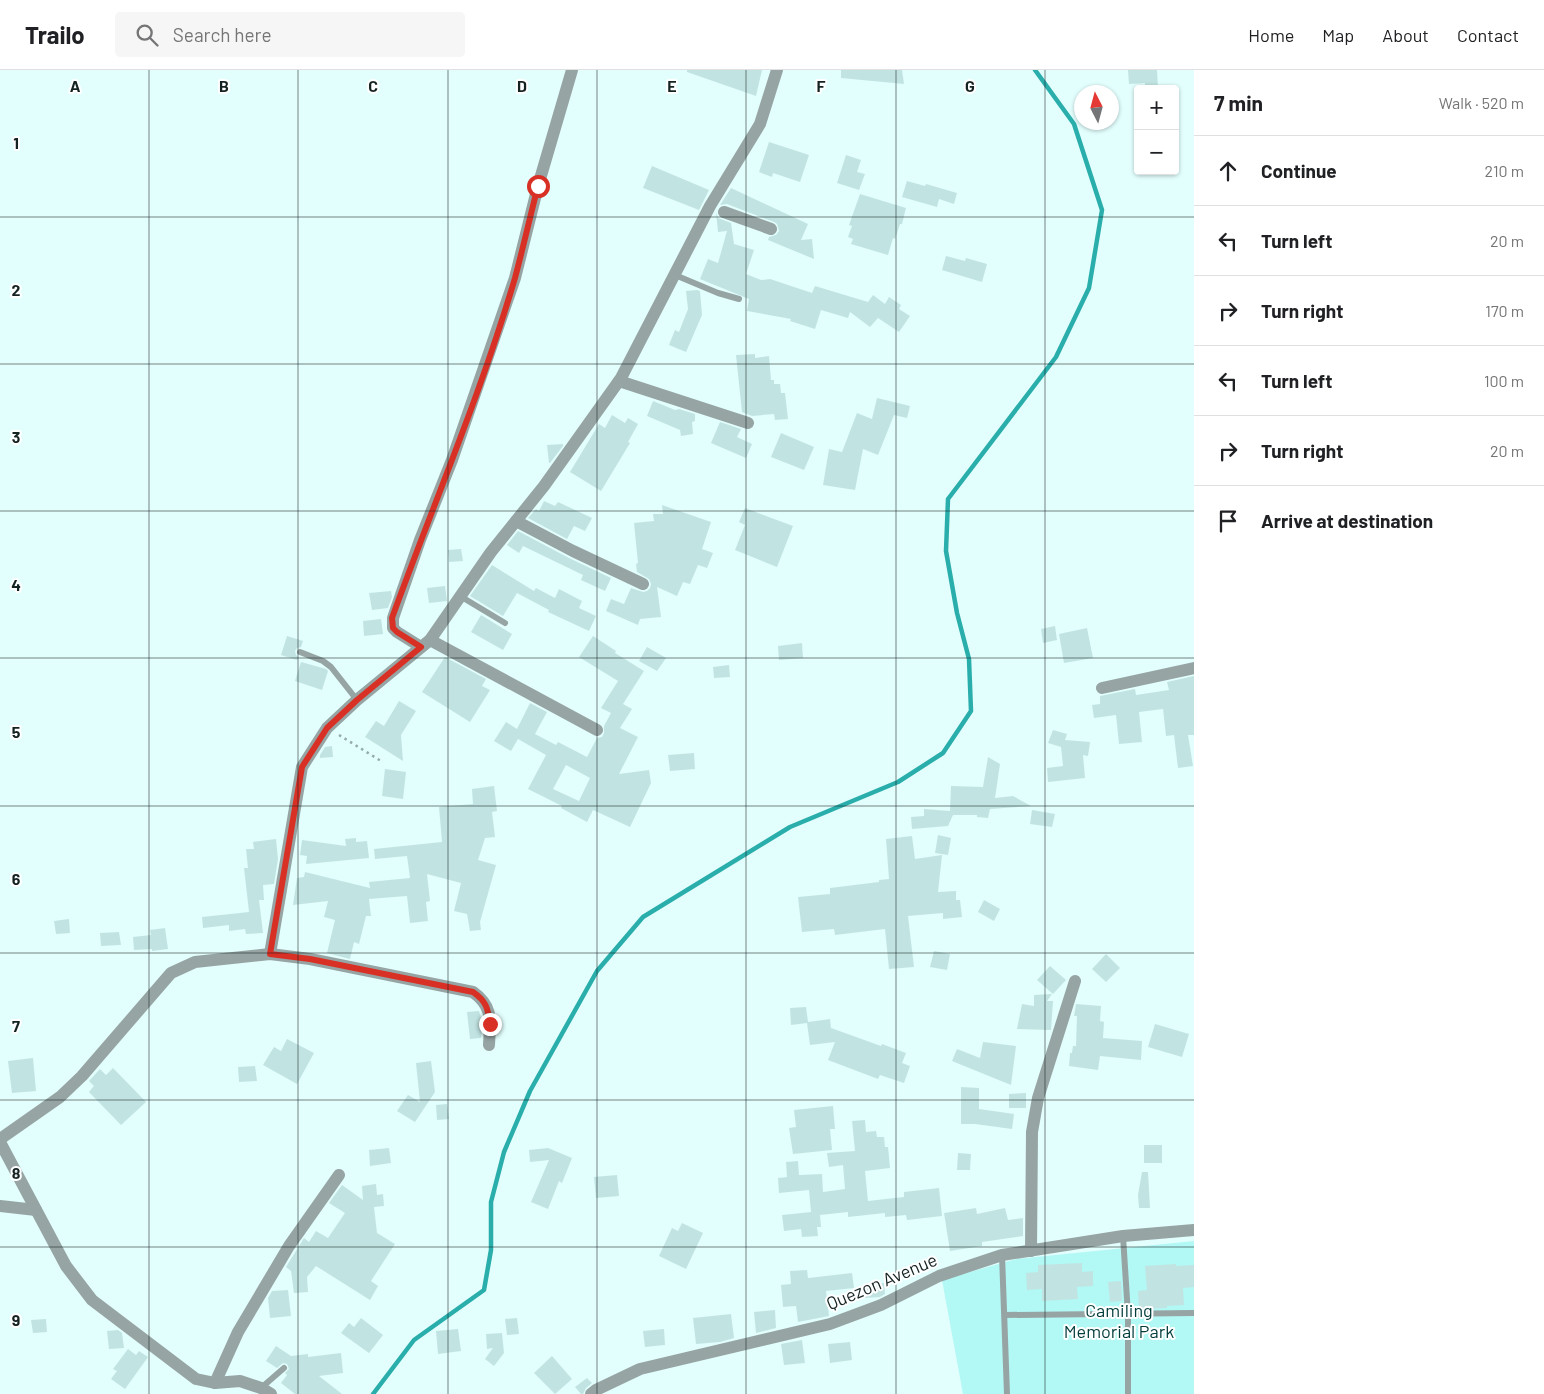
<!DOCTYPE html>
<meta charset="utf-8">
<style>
body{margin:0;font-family:Barlow,sans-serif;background:#f6f6f6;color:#202124}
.controls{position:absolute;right:15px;top:15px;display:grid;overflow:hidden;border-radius:5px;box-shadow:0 1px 4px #0004}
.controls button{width:45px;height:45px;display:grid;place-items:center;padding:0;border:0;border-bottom:1px solid #e0e0e0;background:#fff;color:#202124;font:25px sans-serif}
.compass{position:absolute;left:1074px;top:15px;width:45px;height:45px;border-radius:50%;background:#fff;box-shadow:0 1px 4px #0004;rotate:354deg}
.stop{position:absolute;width:15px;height:15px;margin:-11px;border:4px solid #d93025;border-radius:50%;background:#fff}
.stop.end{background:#d93025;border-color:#fff;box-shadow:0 1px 5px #0008}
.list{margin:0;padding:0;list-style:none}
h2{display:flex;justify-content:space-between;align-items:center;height:65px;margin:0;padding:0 20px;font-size:21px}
h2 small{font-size:16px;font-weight:400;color:#757577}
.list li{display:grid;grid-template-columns:32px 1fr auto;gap:15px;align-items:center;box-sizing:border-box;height:70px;padding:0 20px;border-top:1px solid #e0e0e0}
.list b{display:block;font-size:19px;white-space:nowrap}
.list em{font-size:16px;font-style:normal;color:#757577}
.icon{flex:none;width:28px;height:28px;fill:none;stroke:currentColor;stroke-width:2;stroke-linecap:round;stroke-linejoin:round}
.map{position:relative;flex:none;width:1194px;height:1324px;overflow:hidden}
header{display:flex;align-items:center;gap:30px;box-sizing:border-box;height:70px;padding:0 25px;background:#fff;border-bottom:1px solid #e0e0e0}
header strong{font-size:24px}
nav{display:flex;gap:28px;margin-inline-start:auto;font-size:18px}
.search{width:350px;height:45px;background:#f6f6f6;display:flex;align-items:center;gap:12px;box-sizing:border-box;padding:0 18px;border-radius:5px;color:#757577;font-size:19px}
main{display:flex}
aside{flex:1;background:#fff}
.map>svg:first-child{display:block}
</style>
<header>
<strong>Trailo</strong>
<div class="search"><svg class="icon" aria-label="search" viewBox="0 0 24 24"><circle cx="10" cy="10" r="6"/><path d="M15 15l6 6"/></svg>Search here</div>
<nav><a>Home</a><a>Map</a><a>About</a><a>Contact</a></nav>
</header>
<main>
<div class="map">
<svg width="1194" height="1324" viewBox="0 0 1194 1324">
<rect width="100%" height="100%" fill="#e2fefd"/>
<!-- green -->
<polygon fill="#b2f8f5" points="1194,1171 1194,1324 963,1324 942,1210 1016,1189"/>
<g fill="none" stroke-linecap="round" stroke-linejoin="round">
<!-- stream -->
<polyline stroke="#2aaeab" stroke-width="4.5" points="373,1324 414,1270 484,1220 491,1180 491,1132 504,1082 530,1021 597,901 643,847 790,757 898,712 943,683 971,641 969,589 957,543 946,481 948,429 1056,287 1089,218 1102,140 1074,54 1035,0"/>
</g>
<!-- building -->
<g fill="#c1e4e2" fill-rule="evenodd">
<polygon points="687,0 762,0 756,26 687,2"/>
<polygon points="841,0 902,0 904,14 841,8"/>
<polygon points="1128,0 1157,0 1158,19 1145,19 1145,13 1129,14"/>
<polygon points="769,72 809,85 800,112 773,103 772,107 759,102"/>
<polygon points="846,85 861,90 857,102 865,104 859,120 837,113"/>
<polygon points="652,96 709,120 699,140 643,118"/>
<polygon points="907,111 925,116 926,114 957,123 954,134 939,129 937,137 902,127"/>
<polygon points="731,118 808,154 801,170 812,169 814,189 768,170 769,167 776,165 779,161 777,154 774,152 727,134 720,135"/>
<polygon points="860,124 906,138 902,154 900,154 895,169 893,168 888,185 851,174 853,169 848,167 852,156 849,155"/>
<polygon points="716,142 718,148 731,153 734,174 754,180 746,204 761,210 770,209 812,223 815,216 868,232 873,225 885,234 889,227 901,235 899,239 910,246 899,262 878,248 870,257 850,242 848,248 821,240 815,259 790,251 791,249 747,241 749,229 700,209 708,189 718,193 727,161 718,162"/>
<polygon points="946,186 965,191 966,188 987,194 982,212 942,200"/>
<polygon points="697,220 700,221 702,245 686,282 669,275 675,260 679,262 688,239 686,221"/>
<polygon points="755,284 755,288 769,286 771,310 774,310 774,314 780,314 781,323 785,323 788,349 775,350 774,344 752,346 742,342 736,285"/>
<polygon points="877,328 910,336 907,348 894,345 878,385 863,379 855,420 823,415 829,379 842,382 857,343 872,349"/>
<polygon points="653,331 675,340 679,339 695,344 695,351 692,352 693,364 681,366 680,360 647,346"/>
<polygon points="612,345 625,353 628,348 638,354 628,372 630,373 601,421 570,402 599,354 605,358"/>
<polygon points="720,352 741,359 737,367 752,374 746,388 711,373"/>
<polygon points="781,363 814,377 804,400 771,387"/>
<polygon points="563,374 563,376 550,393 549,393 547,375"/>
<polygon points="544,431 555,436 558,432 592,448 585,461 574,456 567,469 528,448 536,439 539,441"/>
<polygon points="662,435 711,452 702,479 713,483 707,498 698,495 690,514 683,512 677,526 657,517 661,547 640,549 638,555 606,541 611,529 624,534 631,518 643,522 647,521 650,518 651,514 649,509 637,502 636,494 638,493 634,453 654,451 653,444 663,444"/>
<polygon points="745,438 793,456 777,497 735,480 745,455 739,452"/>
<polygon points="518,461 569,488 611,508 605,521 581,510 583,505 523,476 519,483 507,475"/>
<polygon points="461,479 463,491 449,492 448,480"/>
<polygon points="492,495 534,521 536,518 555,528 559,519 582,531 579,538 596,546 589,561 548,542 549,540 517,523 503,546 470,526"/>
<polygon points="445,516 447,531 429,533 427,518"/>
<polygon points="391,521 392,527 388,538 372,540 369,523"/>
<polygon points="481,545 512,564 503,580 471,562"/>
<polygon points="381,549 383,564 364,566 363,551"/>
<polygon points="1055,556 1057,570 1043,573 1041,559"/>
<polygon points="1087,558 1093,588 1064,593 1059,564"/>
<polygon points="287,566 303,571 301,577 297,578 295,581 296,585 298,587 297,590 281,585"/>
<path d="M 593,566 L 616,581 L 615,583 L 644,601 L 623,634 L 632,639 L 620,658 L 638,667 L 619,704 L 649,700 L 651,713 L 630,757 L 593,740 L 587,752 L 561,738 L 562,736 L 528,719 L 546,685 L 518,669 L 511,681 L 494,671 L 506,652 L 517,659 L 530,633 L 547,642 L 535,664 L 556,675 L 558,672 L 587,687 L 597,668 L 602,667 L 604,663 L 604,656 L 611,643 L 601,638 L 618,611 L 579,587 ZM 566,695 L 590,708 L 579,731 L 553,719 Z"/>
<polygon points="802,573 803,588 779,590 778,576"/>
<polygon points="647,577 666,588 657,601 639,591"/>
<polygon points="445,587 486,609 482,616 490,620 470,652 422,622"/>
<polygon points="301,592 326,599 328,601 322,620 295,611"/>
<polygon points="729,595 730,607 714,608 713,597"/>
<polygon points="1194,606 1194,665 1188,665 1193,696 1178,698 1174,665 1166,666 1163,639 1139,642 1142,672 1119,674 1116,645 1094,648 1092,635 1100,634 1100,626 1135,619 1136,625 1169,620 1167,612"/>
<polygon points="399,631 416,641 401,665 403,691 365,667 376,651 384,656"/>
<polygon points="1053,660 1067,664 1065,670 1090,672 1088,686 1083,685 1085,708 1048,712 1047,698 1063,696 1061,677 1048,673"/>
<polygon points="332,676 333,687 320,688 320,685 325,677"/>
<polygon points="694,683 695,699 670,701 668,685"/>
<polygon points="988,687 1000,694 995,728 1013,726 1031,736 990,739 988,748 977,747 977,745 953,745 948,756 912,759 911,747 924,746 924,739 950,741 951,716 983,717"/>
<polygon points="385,699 406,702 403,729 382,726"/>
<polygon points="494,716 497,741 492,742 495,767 485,768 478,790 496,795 480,852 481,860 470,861 467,844 454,841 461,813 427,804 430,831 426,832 428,851 410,853 407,826 369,829 371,846 366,846 359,874 354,872 350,889 327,883 335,850 324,847 328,831 293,835 297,808 304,807 305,802 370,818 369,812 410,808 407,786 375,789 374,779 442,772 439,737 473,734 472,719"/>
<polygon points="1032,740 1055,744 1052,757 1030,754"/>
<polygon points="938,765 951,768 948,785 935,783"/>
<polygon points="912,766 915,789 942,785 938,822 956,821 956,830 960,830 962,847 943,849 943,843 908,846 914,897 889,899 885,859 835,865 834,859 802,862 798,827 830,824 830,818 879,812 879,810 889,809 886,769"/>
<polygon points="356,768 356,772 367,771 369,788 306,794 307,786 300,785 302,770 346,776 345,769"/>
<polygon points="276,769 278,789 274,814 263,815 264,830 259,830 263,863 246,864 245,859 229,861 229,855 203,858 202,847 249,842 244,798 248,798 246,779 254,779 253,772"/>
<polygon points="984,830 1000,839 994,851 978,842"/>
<polygon points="69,849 70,863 56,864 54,851"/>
<polygon points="165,858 168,879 152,881 152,879 134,880 133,867 151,865 150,860"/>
<polygon points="119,862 121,875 101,876 100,863"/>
<polygon points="934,881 950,884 947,900 930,897"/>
<polygon points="1106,884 1120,898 1106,912 1092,899"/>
<polygon points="1050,896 1066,910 1053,924 1037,910"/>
<polygon points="1052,924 1047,931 1053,931 1051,960 1017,959 1022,934 1034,936 1034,925"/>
<polygon points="1076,934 1101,936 1100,951 1104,952 1103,968 1142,971 1141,990 1100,986 1098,1000 1069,996 1070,983 1072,983 1073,976 1076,976 1077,946 1074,946"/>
<polygon points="806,937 808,952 830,949 831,958 881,976 882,974 906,983 902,993 910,996 904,1013 880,1005 878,1009 828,990 835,972 810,975 807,953 791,955 790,938"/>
<polygon points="479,941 482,952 481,968 470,969 467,942"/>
<polygon points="1155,954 1189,964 1182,987 1148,977"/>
<polygon points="287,969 314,983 297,1014 263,995 274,977 281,981"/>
<polygon points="983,972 1016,976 1011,1015 952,991 957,979 980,988"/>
<polygon points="33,988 36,1021 12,1023 8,991"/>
<polygon points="431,991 435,1022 415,1052 397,1041 408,1025 420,1032 416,993"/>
<polygon points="255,996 257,1011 239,1012 238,997"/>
<polygon points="113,998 146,1032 121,1055 89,1022 94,1016 89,1011 100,999 106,1005"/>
<polygon points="961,1017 979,1018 979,1039 1014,1044 1012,1059 975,1054 961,1054"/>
<polygon points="1026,1023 1026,1038 1009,1038 1009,1024"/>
<polygon points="447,1034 449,1049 437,1050 436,1035"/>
<polygon points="833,1036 835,1059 830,1059 832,1080 793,1084 789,1058 796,1057 794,1040"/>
<polygon points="865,1050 866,1062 876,1061 877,1067 884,1067 885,1077 888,1077 890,1098 865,1101 868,1131 904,1127 904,1122 939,1118 942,1146 907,1150 906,1145 885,1147 885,1143 848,1147 848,1142 820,1145 821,1157 817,1157 818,1166 802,1167 801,1159 784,1161 782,1145 811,1142 809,1120 779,1123 778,1108 787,1107 786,1092 798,1091 799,1105 822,1104 823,1122 845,1119 843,1095 829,1097 827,1083 855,1081 852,1051"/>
<rect x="1144" y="1075" width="18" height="18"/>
<polygon points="389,1078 391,1093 370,1096 369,1080"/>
<polygon points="548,1078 572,1088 562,1113 559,1111 548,1139 531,1132 549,1090 530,1092 529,1080"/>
<polygon points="958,1083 971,1084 970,1100 957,1100"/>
<polygon points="1142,1102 1148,1102 1150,1138 1139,1138 1138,1125"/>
<polygon points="617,1105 619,1126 596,1128 594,1107"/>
<polygon points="376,1114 377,1125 383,1124 384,1136 374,1137 377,1163 395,1174 371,1211 378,1216 370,1230 316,1196 307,1207 308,1222 294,1223 291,1201 286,1197 304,1168 309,1172 316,1161 328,1168 345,1143 329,1133 342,1115 363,1130 362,1116"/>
<polygon points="976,1138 977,1144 1005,1138 1008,1150 1023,1148 1023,1166 982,1172 982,1176 950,1181 944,1143"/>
<polygon points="682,1153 703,1163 686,1199 659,1186 672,1158 678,1161"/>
<polygon points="1082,1193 1082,1202 1093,1201 1093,1216 1077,1217 1078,1229 1042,1231 1042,1219 1027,1220 1026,1203 1038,1202 1038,1195"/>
<polygon points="1176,1194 1176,1196 1194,1195 1194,1217 1183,1218 1184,1235 1167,1236 1167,1238 1139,1239 1138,1221 1147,1220 1145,1196"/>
<polygon points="807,1200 808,1208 852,1203 854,1218 826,1221 829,1246 798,1252 796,1236 783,1237 781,1215 791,1214 790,1201"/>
<polygon points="1121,1211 1122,1231 1110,1232 1108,1212"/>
<polygon points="884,1213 885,1224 880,1227 865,1228 864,1215"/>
<polygon points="288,1220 291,1246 270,1248 268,1228 272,1221"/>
<polygon points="775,1240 776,1258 756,1263 754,1242"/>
<polygon points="731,1244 734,1268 720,1272 696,1274 693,1248"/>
<polygon points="361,1248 383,1265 369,1283 341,1263 349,1253 354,1257"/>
<polygon points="517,1248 519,1264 507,1265 505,1249"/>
<polygon points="46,1249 47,1262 33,1263 31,1250"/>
<polygon points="458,1259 461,1281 438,1284 436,1261"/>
<polygon points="664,1259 665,1275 645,1277 643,1261"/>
<polygon points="118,1260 122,1263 124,1278 109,1279 107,1261"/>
<polygon points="502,1263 504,1283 494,1296 485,1289 493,1278 487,1279 486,1264"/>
<polygon points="802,1270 805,1293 784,1295 781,1274"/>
<polygon points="850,1272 852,1290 830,1293 828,1274"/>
<polygon points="276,1276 291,1286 308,1284 308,1287 341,1283 343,1303 319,1306 342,1324 295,1324 281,1313 287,1305 285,1303 289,1299 287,1294 283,1293 277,1298 266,1291"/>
<polygon points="128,1279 136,1285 139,1281 148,1287 125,1319 111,1309 117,1301 113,1299"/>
<polygon points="552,1286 572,1309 555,1324 534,1303"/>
<polygon points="587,1308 592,1313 586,1318 583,1324 581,1324 575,1317"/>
</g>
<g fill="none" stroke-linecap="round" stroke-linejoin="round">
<!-- path -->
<polyline stroke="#95acab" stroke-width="2.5" stroke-dasharray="2.5 4" stroke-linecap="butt" points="339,665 381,691"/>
<!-- service -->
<g stroke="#96a4a4" stroke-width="6">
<polyline points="675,205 718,223 739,229"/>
<polyline points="460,526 505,553"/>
<polyline points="300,582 323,591 331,597 357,630"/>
<polyline points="1123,1166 1128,1245 1128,1324"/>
<polyline points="1002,1185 1007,1324"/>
<polyline points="1005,1245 1194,1243"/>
<polyline points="261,1318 284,1298"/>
</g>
<!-- minor -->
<g stroke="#96a4a4" stroke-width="12">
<polyline points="724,142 771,159"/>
<polyline points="619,311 748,353"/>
<polyline points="516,451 573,481 643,514"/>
<polyline points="430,570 597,660"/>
<polyline points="421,577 397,562 393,558 393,548 420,470 452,390 515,208 538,116 572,0"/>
<polyline points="1102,618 1194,598"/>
<polyline points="270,884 302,697 327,658 357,630 430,570 491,482 544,416 621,308 710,136 760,54 777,0"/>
<path d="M 0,1069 L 60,1027 L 82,1006 L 171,903 L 195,892 L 270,884 L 310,889 L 473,922 C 494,937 490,952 489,975"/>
<polyline points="0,1072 66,1196 92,1230 196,1309 215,1313 240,1311 261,1318 271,1324"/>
<polyline points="0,1136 36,1140"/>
<polyline points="1031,1181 1032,1062 1038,1028 1075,911"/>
<polyline points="215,1313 238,1262 289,1176 339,1105"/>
</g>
<!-- tertiary -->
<polyline stroke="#96a4a4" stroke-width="12" points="591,1324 596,1320 640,1299 830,1254 881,1235 939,1206 1002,1185 1123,1166 1194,1160"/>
</g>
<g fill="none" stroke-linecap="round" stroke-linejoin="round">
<!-- route -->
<path stroke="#d93025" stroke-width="6" d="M 490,954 C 488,938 486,931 473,922 L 310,889 L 270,884 L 302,697 L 327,658 L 357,630 L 421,577 L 397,562 L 393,558 L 392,548 C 433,435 481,324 515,208 C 523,178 530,147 538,116"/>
</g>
<!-- grid -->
<path fill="none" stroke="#152222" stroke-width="1" stroke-opacity="0.55" d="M 149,0 L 149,1324M 298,0 L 298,1324M 448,0 L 448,1324M 597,0 L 597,1324M 746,0 L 746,1324M 896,0 L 896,1324M 1045,0 L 1045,1324M 0,147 L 1194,147M 0,294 L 1194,294M 0,441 L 1194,441M 0,588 L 1194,588M 0,736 L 1194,736M 0,883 L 1194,883M 0,1030 L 1194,1030M 0,1177 L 1194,1177"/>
<g text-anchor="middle" stroke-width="4" stroke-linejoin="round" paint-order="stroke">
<!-- street labels -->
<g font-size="18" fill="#152222" stroke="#fff">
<text transform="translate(882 1212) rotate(-23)" y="6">Quezon Avenue</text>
</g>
<!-- park labels -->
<g font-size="18" fill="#003c3b" stroke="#fff">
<text x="1119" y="1247">Camiling<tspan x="1119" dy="21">Memorial Park</tspan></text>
</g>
</g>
<g font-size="16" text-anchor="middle" font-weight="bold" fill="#152222" stroke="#fff" stroke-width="4" stroke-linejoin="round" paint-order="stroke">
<text x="75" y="22">A</text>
<text x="224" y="22">B</text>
<text x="373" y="22">C</text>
<text x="522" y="22">D</text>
<text x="672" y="22">E</text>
<text x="821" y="22">F</text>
<text x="970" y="22">G</text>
<text x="16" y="79">1</text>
<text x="16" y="226">2</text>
<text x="16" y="373">3</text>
<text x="16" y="521">4</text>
<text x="16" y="668">5</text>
<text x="16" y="815">6</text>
<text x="16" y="962">7</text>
<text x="16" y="1109">8</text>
<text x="16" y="1256">9</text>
</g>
</svg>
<div class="controls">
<button>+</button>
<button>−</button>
</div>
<svg class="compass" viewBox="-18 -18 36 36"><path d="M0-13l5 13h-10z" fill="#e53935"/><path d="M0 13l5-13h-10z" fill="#757577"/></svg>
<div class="stop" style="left:538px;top:116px"></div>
<div class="stop end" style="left:490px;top:954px"></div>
</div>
<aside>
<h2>7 min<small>Walk · 520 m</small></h2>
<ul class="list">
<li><svg class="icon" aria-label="ahead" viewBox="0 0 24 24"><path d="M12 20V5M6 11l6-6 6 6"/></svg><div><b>Continue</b></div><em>210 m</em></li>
<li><svg class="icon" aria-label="left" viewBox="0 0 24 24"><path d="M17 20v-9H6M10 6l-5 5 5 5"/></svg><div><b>Turn left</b></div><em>20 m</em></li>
<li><svg class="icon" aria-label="right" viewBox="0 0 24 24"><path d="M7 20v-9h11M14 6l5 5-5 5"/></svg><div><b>Turn right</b></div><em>170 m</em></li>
<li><svg class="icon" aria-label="left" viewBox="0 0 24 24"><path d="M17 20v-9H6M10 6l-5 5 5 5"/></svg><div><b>Turn left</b></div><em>100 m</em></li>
<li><svg class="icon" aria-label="right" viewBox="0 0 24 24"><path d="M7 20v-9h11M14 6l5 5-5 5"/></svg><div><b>Turn right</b></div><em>20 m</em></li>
<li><svg class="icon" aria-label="arrive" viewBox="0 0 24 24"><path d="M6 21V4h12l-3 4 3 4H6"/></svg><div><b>Arrive at destination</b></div></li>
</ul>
</aside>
</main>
